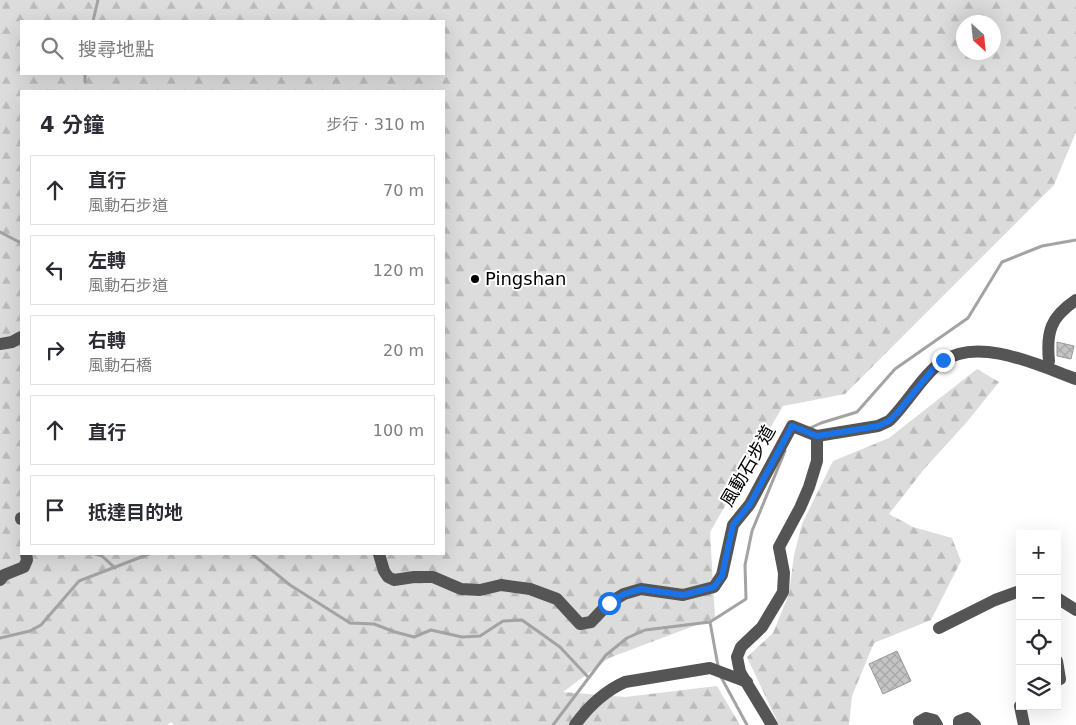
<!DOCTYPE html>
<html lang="zh-TW">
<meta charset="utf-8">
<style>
body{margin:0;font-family:"DejaVu Sans","Noto Sans TC",sans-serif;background:#f7f7f7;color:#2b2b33}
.controls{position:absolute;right:15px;bottom:15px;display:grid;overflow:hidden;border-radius:0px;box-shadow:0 5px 20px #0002}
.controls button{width:45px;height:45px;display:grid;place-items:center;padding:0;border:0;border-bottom:1px solid #e1e1e2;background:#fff;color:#2b2b33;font:25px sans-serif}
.compass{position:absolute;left:956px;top:15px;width:45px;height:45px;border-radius:50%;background:#fff;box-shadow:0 5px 20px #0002;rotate:153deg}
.stop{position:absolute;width:15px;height:15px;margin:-11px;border:4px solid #1a73e8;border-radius:50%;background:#fff}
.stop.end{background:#1a73e8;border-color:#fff;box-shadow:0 1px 5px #0008}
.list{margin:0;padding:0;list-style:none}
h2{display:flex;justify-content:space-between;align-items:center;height:65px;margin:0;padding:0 20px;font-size:21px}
h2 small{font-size:16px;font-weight:400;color:#7c7c81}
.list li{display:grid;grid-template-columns:32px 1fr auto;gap:15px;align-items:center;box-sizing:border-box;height:70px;margin:0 10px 10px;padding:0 10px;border:1px solid #e1e1e2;border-radius:0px}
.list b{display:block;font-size:19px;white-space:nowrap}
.list p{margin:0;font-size:16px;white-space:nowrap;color:#7c7c81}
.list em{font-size:16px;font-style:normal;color:#7c7c81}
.icon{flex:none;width:28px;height:28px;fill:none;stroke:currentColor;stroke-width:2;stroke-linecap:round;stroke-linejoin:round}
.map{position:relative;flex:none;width:1076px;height:725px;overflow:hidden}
.search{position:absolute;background:#fff;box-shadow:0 5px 20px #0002;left:20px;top:20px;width:425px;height:55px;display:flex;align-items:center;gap:12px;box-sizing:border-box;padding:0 18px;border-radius:0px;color:#7c7c81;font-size:19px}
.panel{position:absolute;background:#fff;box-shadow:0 5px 20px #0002;left:20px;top:90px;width:425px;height:465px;border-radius:0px}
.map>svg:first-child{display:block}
</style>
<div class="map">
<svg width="1076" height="725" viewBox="0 0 1076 725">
<defs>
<pattern id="forest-firs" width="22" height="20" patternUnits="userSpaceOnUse" patternTransform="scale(1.25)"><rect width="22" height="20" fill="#dcdcdc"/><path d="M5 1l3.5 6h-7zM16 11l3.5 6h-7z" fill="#bbb"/></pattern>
<pattern id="building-cross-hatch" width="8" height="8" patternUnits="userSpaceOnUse" patternTransform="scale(1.25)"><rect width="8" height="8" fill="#c4c4c4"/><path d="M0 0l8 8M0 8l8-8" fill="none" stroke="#a7a7a7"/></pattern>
</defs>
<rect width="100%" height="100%" fill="#fff"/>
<!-- forest -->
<g fill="url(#forest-firs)" fill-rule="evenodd">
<path d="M 0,0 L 1076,0 L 1076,132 L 1054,185 L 845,394 L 783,406 L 710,532 L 715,618 L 609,658 L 563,692 L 625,697 L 717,686 L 740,725 L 174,725 L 171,722 L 167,725 L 0,725 ZM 21,21 L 444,21 L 444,74 L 21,74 ZM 964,22 L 994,22 L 994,52 L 964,52 ZM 21,91 L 444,91 L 444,554 L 21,554 Z"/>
<polygon points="977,369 999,382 966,423 925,468 889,514 913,527 952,538 961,561 931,620 874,643 852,696 849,725 779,725 747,657 773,633 789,594 794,555 802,524 833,461 889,438"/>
</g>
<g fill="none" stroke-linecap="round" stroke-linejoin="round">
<!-- stream -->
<g stroke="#a3a3a3" stroke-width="3">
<polyline points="93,21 98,0"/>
<polyline points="85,74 85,82"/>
<polyline points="0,232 21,243"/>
<polyline points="808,429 821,423 857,412 895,369 968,318 1002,262 1042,246 1076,240"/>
<polyline points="95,554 102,556 115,568"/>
<polyline points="252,554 290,585 350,623 374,624 395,632 414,637 431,630 462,637 480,636 503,621 522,620 560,647 588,677"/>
<polyline points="710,622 718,666"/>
<polyline points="0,638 30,631 41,625 79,581 149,554"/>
<polyline points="721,677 747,725"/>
<polyline points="553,725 606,655 627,638 645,630 710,622 746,599 745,565 752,531 785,451"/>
</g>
</g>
<!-- building -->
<g fill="url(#building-cross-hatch)" stroke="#999">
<polygon points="1057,342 1074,346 1071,359 1057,356"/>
<polygon points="897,651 911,681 883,694 869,664"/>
</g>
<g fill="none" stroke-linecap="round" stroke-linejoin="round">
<!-- minor -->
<g stroke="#555" stroke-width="12">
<polyline points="0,344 12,342 21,337"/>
<path d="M 1049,361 C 1046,331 1051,317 1076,300"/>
<path d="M 817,436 L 878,426 L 889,421 C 906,405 924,373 943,361 C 979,336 1040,366 1076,379"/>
<polyline points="21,518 21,519"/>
<polyline points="379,554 384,571 388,577 394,580 414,577 433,577 461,589 480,590 501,585 530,589 557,599 580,624 591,622 609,603 624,594 641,589 683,595 714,587 722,575 733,525 750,504 792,426 817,436"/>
<polyline points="0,580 4,575 24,567 27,560 26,554"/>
<polyline points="1057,598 1076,610"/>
<polyline points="939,628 995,600 1020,591"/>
<polyline points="1057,661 1060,679 1057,680"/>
<polyline points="1020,706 1024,725"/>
<path d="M 575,725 C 588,707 605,691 625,682 L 710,668 L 747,682"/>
<polyline points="772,725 740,672 737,657 741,647 762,627 783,592 784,573 779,547 800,508 809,487 817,461 817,436"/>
<polyline points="921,725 919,722 926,718 934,720 937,725"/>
<polyline points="959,725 959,721 967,718 975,725"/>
</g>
</g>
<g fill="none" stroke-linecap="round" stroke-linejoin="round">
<!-- route -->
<polyline stroke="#1a73e8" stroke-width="6" points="609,603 624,594 641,589 683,595 714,587 722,576 733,525 750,504 792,426 817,436 878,426 889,421 898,412 933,369 943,360"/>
</g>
<!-- markers -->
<circle fill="#000" stroke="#fff" stroke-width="2" cx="475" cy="279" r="5"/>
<g text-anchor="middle" stroke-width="4" stroke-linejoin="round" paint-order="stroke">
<!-- poi labels -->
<g font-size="18" fill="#000" stroke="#fff" text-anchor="start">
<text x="485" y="285">Pingshan</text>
</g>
<!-- street labels -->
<g font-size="18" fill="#000" stroke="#fff">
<text transform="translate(748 466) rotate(-60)" y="6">風動石步道</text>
</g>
</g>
</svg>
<div class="controls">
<button>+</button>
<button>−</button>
<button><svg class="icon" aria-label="locate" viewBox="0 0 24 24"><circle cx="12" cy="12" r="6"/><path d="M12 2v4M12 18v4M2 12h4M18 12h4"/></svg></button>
<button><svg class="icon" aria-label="layers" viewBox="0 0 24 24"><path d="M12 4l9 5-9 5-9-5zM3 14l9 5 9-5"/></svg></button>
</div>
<svg class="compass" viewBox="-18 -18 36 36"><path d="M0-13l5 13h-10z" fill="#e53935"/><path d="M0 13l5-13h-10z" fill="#7c7c81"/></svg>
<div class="stop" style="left:609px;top:603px"></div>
<div class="stop end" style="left:943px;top:360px"></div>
<div class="search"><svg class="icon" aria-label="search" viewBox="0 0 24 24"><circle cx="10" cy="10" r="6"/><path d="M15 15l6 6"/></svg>搜尋地點</div>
<section class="panel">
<h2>4 分鐘<small>步行 · 310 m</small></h2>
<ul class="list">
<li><svg class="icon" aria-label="ahead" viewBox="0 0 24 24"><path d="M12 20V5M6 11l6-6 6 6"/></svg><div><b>直行</b><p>風動石步道</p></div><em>70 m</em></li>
<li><svg class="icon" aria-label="left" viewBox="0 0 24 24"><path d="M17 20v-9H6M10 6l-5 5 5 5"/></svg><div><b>左轉</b><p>風動石步道</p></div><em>120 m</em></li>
<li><svg class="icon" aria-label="right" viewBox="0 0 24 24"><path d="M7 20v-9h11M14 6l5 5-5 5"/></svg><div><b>右轉</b><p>風動石橋</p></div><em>20 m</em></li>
<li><svg class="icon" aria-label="ahead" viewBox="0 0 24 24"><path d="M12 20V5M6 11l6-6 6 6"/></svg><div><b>直行</b></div><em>100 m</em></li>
<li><svg class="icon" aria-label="arrive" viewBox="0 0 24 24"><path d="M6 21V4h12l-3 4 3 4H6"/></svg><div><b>抵達目的地</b></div></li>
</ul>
</section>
</div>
